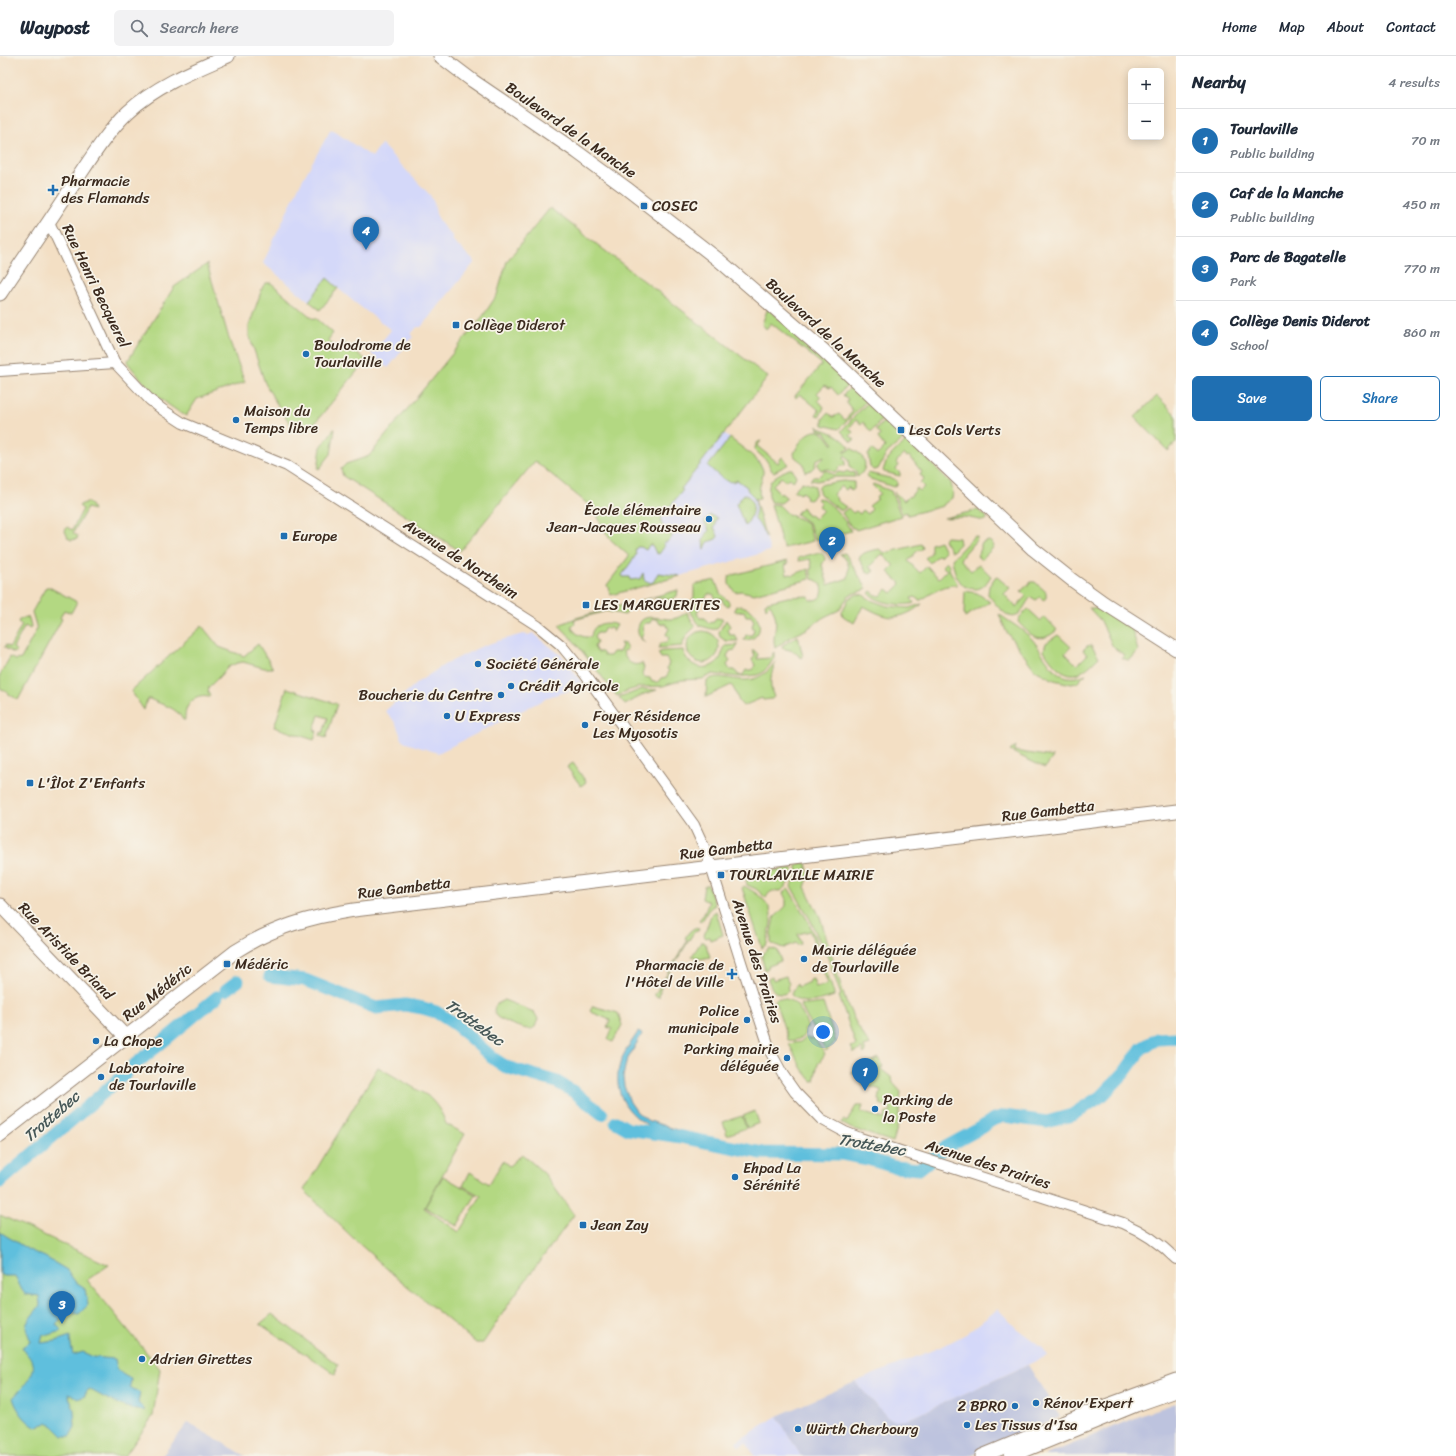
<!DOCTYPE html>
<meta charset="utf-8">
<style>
body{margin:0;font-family:Sriracha,sans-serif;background:#f2f2f3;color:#1f2937}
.controls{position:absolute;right:12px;top:12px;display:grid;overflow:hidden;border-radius:6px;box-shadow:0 2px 10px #0003}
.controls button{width:36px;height:36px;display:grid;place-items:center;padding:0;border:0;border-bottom:1px solid #e0e1e3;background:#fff;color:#1f2937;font:20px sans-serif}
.you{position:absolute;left:823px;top:976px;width:14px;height:14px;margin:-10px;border:3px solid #fff;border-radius:50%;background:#1a73e8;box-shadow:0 0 0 6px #1a73e833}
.badge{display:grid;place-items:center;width:26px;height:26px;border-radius:50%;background:#1f6fb2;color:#fff;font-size:13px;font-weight:700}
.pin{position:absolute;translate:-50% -33px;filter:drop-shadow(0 1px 2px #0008)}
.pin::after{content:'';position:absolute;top:21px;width:14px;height:12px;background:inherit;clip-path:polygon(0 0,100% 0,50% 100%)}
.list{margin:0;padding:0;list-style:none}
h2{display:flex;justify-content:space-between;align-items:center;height:52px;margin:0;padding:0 16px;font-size:17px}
h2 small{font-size:13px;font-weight:400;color:#747a83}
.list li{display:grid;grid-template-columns:26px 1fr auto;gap:12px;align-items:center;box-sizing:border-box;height:64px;padding:0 16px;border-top:1px solid #e0e1e3}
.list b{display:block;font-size:15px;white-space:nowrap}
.list p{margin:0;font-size:13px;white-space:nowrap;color:#747a83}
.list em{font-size:13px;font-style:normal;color:#747a83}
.actions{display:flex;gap:8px;padding:12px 16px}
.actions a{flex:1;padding:9px 0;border:1px solid #1f6fb2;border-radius:6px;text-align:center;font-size:14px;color:#1f6fb2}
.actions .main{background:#1f6fb2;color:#fff}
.icon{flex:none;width:22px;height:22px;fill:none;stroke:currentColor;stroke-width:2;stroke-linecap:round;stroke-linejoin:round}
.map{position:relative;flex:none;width:1176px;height:1400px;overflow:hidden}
header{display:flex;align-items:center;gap:24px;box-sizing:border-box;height:56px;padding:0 20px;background:#fff;border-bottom:1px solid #e0e1e3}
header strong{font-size:19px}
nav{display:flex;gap:22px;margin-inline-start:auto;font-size:14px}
.search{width:280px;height:36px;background:#f2f2f3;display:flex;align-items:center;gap:10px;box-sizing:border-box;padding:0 14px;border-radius:6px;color:#747a83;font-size:15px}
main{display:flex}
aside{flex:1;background:#fff}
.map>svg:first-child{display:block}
</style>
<header>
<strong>Waypost</strong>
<div class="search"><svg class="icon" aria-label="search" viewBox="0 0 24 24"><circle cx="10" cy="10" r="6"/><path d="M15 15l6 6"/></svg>Search here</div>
<nav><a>Home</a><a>Map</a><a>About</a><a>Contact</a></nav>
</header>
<main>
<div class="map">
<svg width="1176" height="1400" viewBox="0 0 1176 1400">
<rect width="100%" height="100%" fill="#f7f3e8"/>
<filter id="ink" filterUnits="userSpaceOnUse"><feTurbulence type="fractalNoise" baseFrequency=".025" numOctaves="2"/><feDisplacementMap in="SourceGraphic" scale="8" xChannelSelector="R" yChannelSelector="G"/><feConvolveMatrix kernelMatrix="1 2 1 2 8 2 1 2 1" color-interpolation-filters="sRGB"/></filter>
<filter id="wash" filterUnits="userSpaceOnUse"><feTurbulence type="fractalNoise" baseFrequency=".012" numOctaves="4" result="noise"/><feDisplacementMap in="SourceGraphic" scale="16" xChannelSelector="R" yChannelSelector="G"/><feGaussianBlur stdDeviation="0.9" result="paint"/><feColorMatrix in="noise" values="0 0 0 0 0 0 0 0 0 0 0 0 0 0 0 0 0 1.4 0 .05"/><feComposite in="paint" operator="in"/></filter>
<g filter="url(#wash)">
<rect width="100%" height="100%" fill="#f3dfc4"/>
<!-- built -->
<g fill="#d4d8f9">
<polygon points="331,73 372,101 381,88 430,139 434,147 436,158 442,169 453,181 451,183 475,206 421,271 417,271 411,278 413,281 388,312 371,298 391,274 353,245 327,223 309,245 263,207 299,130"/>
<polygon points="724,378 758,405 762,410 763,415 759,431 760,442 755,443 770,495 611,539 607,529"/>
<polygon points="533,577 562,600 585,631 551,640 438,697 406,687 402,683 396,668 391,661 385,655 418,626 444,609 478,592 497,585 523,578 528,579"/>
<polygon points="998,1253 1016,1272 1042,1291 1047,1300 906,1364 895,1365 888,1362 855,1326 945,1289 966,1278"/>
<polygon points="777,1360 801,1400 755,1400 746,1387 739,1391 736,1386"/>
</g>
<!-- industrial -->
<g fill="#bdc3de">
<polygon points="1028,1309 1060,1361 968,1400 801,1400 777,1360 855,1326 888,1362 895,1365 906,1364"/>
<polygon points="1176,1347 1176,1400 1044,1400 1152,1355"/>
<polygon points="188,1367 239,1396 245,1400 162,1400"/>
</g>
<!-- green -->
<g fill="#b3d882" stroke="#778150">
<polygon points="550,152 768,321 681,433 683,434 662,460 661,465 665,477 671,475 672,481 667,486 665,486 663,488 664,491 659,498 656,497 652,489 649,489 646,494 641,491 637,491 635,494 636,499 622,519 623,521 629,521 630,524 640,523 643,517 644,524 651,527 654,525 658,517 680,520 611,539 607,529 629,500 610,483 603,472 595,454 535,405 460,495 343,420 341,413 346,408 369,400 483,260 497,239 507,205"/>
<path d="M 207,208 L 230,286 L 245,326 L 197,343 L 186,360 C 162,347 144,328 127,306 L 174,231 Z"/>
<polygon points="327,222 338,232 320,254 309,245"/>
<polygon points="266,227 271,227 312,262 317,263 333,277 328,284 339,294 345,287 366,304 315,367 300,370 295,375 275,345 265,327 249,279 249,270 263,230"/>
<polygon points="768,252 850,327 838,339 831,331 829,332 825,329 817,337 821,341 818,344 824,351 820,360 816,359 819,354 800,338 796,342 795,340 822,308 771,267 766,273 762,268"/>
<polygon points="853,329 867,344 839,373 823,369 823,363 828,357 833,361 839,358 845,364 853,355 846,346 848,343 843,339"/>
<polygon points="1157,340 1176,359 1176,386 1168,395 1135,361"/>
<polygon points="870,344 886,359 871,376 863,366 861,368 856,364 849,372 853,376 850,380 855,384 851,386 841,375"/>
<polygon points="888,361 907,380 887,397 878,413 873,414 870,411 868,399 872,393 877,399 885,391 878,382 880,379 876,374"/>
<path d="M 818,370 L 819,372 C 834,377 839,379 850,391 L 844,395 L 845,397 L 851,392 C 855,395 860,397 862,401 C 868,408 864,417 857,421 L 856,415 L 850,411 L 849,403 L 845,399 L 844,402 L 846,404 L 845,409 L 839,411 L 838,414 L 834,416 L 829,413 L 821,414 L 818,410 L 818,406 L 824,402 L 824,400 L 816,404 L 815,410 L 811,414 L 805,416 L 804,408 L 795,401 L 794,398 C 797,388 812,367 824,378 C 827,380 830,385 832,388 L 834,388 L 825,376 L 818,374 Z"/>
<polygon points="334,373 335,373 331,398 320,412 318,413 321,391"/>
<path d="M 730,382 C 738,389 765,406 763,417 C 761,426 758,433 760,442 L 755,443 L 766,482 L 761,471 L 754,462 C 756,454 758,446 752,439 C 749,436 747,435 747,431 L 737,424 C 728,431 715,416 708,410 Z"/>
<path d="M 908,384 L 951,427 L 953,437 L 952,442 L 944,448 L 943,450 L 908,459 L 906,456 L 902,458 L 894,436 L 904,445 L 909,440 L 910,441 L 917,432 L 920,435 L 924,431 L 920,427 L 924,422 L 920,419 L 922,416 L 909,400 L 907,401 L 904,398 L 896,406 L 899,410 L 896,413 L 900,417 L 900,420 L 884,416 L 883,415 C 886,401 898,392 908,384 Z"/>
<path d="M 761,385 L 757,390 L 778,407 L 782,401 L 789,408 L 774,416 L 772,415 L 767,405 L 755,394 C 755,390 756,386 761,385 Z"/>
<path d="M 789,413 L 792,413 L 796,420 L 793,426 L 789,422 L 785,425 L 781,421 L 773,429 L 780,439 L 781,437 L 787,442 L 781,447 L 770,446 C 766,424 771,422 789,413 Z"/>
<polygon points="824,415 828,415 833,419 839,416 844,417 847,415 851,417 854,416 855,421 835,421 817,425 810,424 813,421 818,421"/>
<polygon points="868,417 894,423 897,425 897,429 893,431 868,422 866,419"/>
<polygon points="843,425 854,426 854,433 852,435 848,431 846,434 841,430 833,438 837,443 836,444 846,451 841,455 821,439 819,436 819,430 824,428"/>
<polygon points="802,426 815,430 815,437 810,444 808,444 805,442 807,440 802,436 800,438 796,435 794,436 793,435"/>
<polygon points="873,428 891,435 901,460 856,474 855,472 852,472 842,457 848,452 853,457 856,455 860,458 863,454 868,458 872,453 869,450 878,443 876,442 880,437 872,429"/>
<path d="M 744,438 C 759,444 752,462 745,470 L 736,448 Z"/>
<path d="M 818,442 C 829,443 846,465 851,475 L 815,484 L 809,467 L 796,458 L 802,451 L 808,460 L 810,459 L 815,463 L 823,454 L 819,450 L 821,447 L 817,443 Z"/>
<polygon points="87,446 91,449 93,454 87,452 73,477 78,480 77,483 71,484 68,482 65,475 67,471 72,474 83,453 79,450 80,449"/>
<polygon points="771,448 779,449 788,458 800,463 807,467 809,472 813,485 784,492 780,485 780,481"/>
<polygon points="978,454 986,460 987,463 985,465 965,461 944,462"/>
<polygon points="710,459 717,462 715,466 716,469 714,471 718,480 716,483 708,486 704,494 703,484 709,474 704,466"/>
<path d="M 974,480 L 977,481 L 977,483 L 960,503 L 971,515 L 979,508 L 991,520 C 983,533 978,536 964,530 C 955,521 954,514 952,503 Z"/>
<polygon points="946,481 959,482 960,488 953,495 951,495 944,484"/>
<polygon points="940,485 945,495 940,500 938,499 930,507 925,502 931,497 931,488"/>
<polygon points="989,485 993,488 994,491 981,504 977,500 981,493 981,488 984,486"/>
<path d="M 921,488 L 923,492 L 920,495 L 918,494 L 908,505 L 920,517 L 927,510 L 931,514 L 931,515 L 939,522 L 947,514 L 942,510 L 946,506 L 948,507 L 950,515 L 957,527 L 956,529 C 943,528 930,539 919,545 L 916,541 L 911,542 L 914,547 C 904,551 876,547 869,537 L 871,535 L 876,539 L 881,540 L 887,533 L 892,537 L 901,528 L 888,516 L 894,510 L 882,498 L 869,511 L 874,515 L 870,518 L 867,516 L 859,503 C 862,495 872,495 879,493 L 885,497 Z"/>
<path d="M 816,497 C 821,496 824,498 825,503 L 822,509 L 828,529 L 848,522 C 850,512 849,504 840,498 L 845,497 L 867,533 L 849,539 L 839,554 L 824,561 L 807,573 L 794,579 L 775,592 C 771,576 782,567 770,548 L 766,552 L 765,547 L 767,546 L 788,541 L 809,540 L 810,544 C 825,546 828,526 812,523 L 810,513 L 812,512 L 810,503 L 799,505 L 798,502 Z"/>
<polygon points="787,505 788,508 785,509 787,519 791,518 792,519 808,513 810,523 754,538 741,535 735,536 729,528 729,520"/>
<path d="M 996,520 L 1010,532 L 1004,538 L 1016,551 L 1026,540 L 1021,535 L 1031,526 L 1035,526 L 1046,536 L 1046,542 L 1044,544 L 1040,541 L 1036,544 L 1031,541 C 1026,546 1023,556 1016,560 C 1008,565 992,544 988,538 L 989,530 Z"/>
<path d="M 715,524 L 720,537 L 729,546 L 729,548 L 728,550 L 724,548 L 722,543 L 716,543 L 713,538 L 708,538 L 705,543 L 700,543 L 697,548 L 699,553 L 697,557 L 700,562 L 705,562 L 708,567 L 714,566 L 716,562 L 723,563 C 715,578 715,573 700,570 L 688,552 L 694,541 L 694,529 Z"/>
<polygon points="46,531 49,531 77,546 71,557 64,554 60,562 62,563 18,644 0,632 0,619 10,601 16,604 21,603 37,573 32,556"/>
<path d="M 678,534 L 677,540 C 670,547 664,541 656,541 C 651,542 646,544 640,546 L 642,550 L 639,550 L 639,545 Z"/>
<polygon points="965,535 977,537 990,546 965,561 964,557"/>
<path d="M 858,538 L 863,539 L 873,545 L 887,550 L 909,552 L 922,548 C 910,558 895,565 880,558 C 874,556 868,552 863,550 L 854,567 L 843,560 L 842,556 L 849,542 Z"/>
<path d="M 627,548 L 628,554 L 625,559 L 606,555 L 574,564 L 575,568 L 571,570 C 575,578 582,582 591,581 C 592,567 606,565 617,569 L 613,576 L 611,572 L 605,572 L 602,577 L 597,577 L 594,581 L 597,586 L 594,591 L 597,596 L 602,596 L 605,600 L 610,600 L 613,596 L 619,596 L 622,590 L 620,587 L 625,588 L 627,594 L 623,595 C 625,604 632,612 642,607 L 644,612 L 642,617 L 644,621 L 650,622 L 652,626 L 658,626 L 661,622 L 666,621 L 669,616 L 667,612 L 669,607 L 666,602 L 661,602 L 658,597 L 663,595 L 683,594 C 687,611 707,618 719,604 C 722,600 723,594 725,590 L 738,589 L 735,594 L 730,595 L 727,600 L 730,605 L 727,609 L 730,614 L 735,614 L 738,619 L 743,619 L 746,614 L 752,614 L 755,609 L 752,604 L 755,599 L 752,594 L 754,594 L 758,598 L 757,603 L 770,602 L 774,596 L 774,602 L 769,610 L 762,617 L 757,619 L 738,621 L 713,618 L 702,623 L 682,624 L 663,630 L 640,631 L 627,635 L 617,640 L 574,585 L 559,569 L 576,562 Z"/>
<path d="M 736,550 C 755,548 768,573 753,582 C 750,584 747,584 744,584 L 746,579 L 752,579 L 754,574 L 752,570 L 754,565 L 751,560 L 746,560 L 744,555 L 737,556 L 734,554 Z"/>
<polygon points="1089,552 1100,553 1132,573 1138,595 1132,602 1128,604 1122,602 1124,599 1113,591 1101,565"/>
<path d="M 1028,553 L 1041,565 L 1045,561 L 1057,574 C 1040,589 1031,580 1018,566 L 1019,562 Z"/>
<path d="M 687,556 L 695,571 L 686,580 L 682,590 L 658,592 L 661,587 L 666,587 L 669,582 L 666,578 L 669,573 L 666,568 L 660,568 L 657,563 L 652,563 L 650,567 L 645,567 L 642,572 L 644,577 L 641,582 L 645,587 C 641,583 637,579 638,573 C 640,554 661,564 672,563 C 678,562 682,560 687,556 Z"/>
<path d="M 999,558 C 1009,566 1021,572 1031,582 C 1047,600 1055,632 1086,618 L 1077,627 L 1071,628 L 1054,624 L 1035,614 L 1006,575 Z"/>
<polygon points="26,561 29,562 31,570 30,573 25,570 13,592 17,595 14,597 5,592 5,589 10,591 22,569 18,566 19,564"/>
<polygon points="726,564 730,570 727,574 730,579 735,579 738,585 726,585 720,581 719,576"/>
<path d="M 202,570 L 219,591 L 244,600 L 258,588 L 273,612 L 264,612 L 243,606 L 237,607 L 228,611 L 219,621 L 209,631 L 208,636 L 210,639 L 209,641 C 193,638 184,650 185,664 L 183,664 C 176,650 163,650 150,643 L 147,643 L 144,654 L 131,635 Z"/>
<circle cx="703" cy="591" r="16"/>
<path d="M 1058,579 L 1071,591 L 1065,597 L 1077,609 L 1087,599 L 1083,594 L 1087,590 L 1091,589 L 1099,601 C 1093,607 1086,614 1079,617 C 1064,623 1050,605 1044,594 L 1046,587 Z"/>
<polygon points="798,580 803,601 802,602 793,595 782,592 783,589"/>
<path d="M 776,605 C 771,618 768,628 774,641 L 772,643 L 763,644 L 762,642 L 743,650 C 736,644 737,635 731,629 L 706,641 L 707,625 C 723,611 751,642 776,605 Z"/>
<polygon points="287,632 337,648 326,682 320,680 321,676 323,677 328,662 319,659 314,674 317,675 314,684 274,671"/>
<polygon points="642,633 657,634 644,638 625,649 619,642"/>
<polygon points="1016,690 1014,695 1053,701 1045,712 1010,695"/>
<polygon points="573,707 586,726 581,730 567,711"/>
<polygon points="800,807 806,807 809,820 805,831 820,861 846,946 857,969 870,989 864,991 866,996 864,998 862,993 854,997 851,991 856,989 839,940 841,939 827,899 825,898 811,865 791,830 798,819 797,810"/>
<path d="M 793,812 C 793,823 788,828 781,835 C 773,834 769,835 766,842 L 756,833 L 747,829 L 746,824 L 750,823 L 749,818 Z"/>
<path d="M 706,829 L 708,829 L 715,849 C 705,854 707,861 700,866 L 699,864 L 704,858 L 709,846 L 702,843 L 704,830 Z"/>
<path d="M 744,830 C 755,836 770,845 771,859 C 772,868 768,879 767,888 L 762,892 L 742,832 Z"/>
<path d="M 789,833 L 808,865 L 818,889 L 815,890 L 810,875 L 798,878 L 801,888 L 797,889 L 796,887 L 785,891 L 785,892 C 779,892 777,888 771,888 L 771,876 L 774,862 L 786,850 L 786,843 L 783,837 Z"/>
<polygon points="716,855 723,879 710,884 709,881 706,882 704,880 711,859"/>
<polygon points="694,872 699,873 698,875 694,876 663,927 660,934 659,941 655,940 655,938 688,884 685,882 689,876"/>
<polygon points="701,886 704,886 706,889 710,901 701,903 692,900"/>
<polygon points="769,892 777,894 781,905 768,910 768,912 765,914 762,903 762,898"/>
<path d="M 823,914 L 827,916 L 834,938 L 834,940 C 822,944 799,952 791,938 L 797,928 L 798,931 L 809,926 L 809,924 L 813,923 L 816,932 L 828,928 Z"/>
<path d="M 786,920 L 789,928 L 788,935 L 784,938 C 773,939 771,931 768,923 L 772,921 L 773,924 Z"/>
<path d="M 777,942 C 797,942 801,954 808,971 L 805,972 C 804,974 805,977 804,979 C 801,984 792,985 788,984 L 775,945 Z"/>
<path d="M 504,944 L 534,956 L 538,963 L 535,971 C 533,972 533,973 529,973 C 525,974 499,964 496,960 C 493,956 494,951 497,948 Z"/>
<polygon points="823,947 836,986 826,995 818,981 818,974 811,970 800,948 806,949"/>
<polygon points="593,950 618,957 622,969 613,986 610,985 608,983 612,973 607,971 610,964 591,956 590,955"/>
<polygon points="806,981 809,983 815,983 825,998 818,1008 814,1025 812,1025 802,1013 789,988 800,986"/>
<polygon points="879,1002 883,1010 881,1013 892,1022 893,1027 901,1036 898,1069 893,1086 851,1072 841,1067 843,1064 847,1066 856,1050 863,1050 861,1056 884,1063 886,1057 890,1057 891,1052 880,1048 881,1045 879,1044 881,1034 862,1028 863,1019 851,1017 857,1012"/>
<path d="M 378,1011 L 428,1040 C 437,1049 442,1056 446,1068 L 465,1078 L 424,1152 L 459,1176 L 481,1140 L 463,1130 L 470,1116 L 489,1128 L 503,1105 L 509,1110 L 522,1098 L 544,1117 L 574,1159 L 514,1240 L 483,1287 L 476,1287 L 394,1219 L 354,1183 L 304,1134 Z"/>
<polygon points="755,1055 759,1067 747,1072 743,1060"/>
<polygon points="742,1060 746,1072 727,1079 723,1066"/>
<polygon points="443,1120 476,1139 457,1170 425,1151"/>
<polygon points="0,1159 109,1209 87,1224 160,1313 153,1360 125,1400 0,1400"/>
<polygon points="272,1258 338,1309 335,1318 260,1268"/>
</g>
<!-- water -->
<g fill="#5fbfdd" stroke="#4d747e">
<path d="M 638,976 L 642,978 L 626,1006 L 623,1021 L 624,1030 L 630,1046 L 637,1056 L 647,1064 L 695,1080 L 695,1086 L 663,1080 L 663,1075 C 630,1066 608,1036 622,1002 C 626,993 633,984 638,976 Z"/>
<path d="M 0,1176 L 29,1194 L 45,1201 L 67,1214 L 76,1227 L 85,1233 L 88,1249 L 79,1258 L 73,1257 L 69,1251 L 67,1251 L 68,1255 L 56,1268 L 62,1275 L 49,1279 L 43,1279 L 41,1287 L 56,1285 L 70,1280 L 70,1284 L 73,1299 L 83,1296 L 93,1301 L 115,1303 C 117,1316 120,1317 131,1323 L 130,1331 L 140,1337 L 138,1347 L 145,1354 C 132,1357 101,1340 89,1333 L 85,1338 L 85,1340 L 78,1343 L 71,1338 L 68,1338 L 74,1354 L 75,1371 L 70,1380 L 63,1380 L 53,1370 L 47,1367 L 35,1371 C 25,1365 16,1353 13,1342 C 20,1334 36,1319 33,1307 C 32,1304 24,1295 22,1291 L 30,1286 C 30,1280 26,1276 26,1271 C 27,1263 36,1256 40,1249 L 39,1240 L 25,1238 C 20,1233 19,1226 15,1220 L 3,1220 L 0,1218 Z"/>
</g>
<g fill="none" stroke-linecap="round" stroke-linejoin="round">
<!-- river -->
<g stroke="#5fbfdd" stroke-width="13">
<polyline points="270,920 305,924 376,952 405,949 423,952 436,956 455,968 494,1003 506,1011 557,1026 574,1036 602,1058"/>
<polyline points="226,934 238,925"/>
<polyline points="132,1011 217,941"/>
<polyline points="616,1066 628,1073 681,1081 762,1097 842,1098 868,1103 895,1111 919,1113 946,1091 979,1073 992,1064 1004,1060 1047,1066 1072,1059 1103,1039 1124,1017 1142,992 1157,983 1176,982"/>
<polyline points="0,1126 125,1018"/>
</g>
</g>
</g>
<g filter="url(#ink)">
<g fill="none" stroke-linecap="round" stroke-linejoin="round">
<defs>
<g id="minor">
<polyline points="49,166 115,307"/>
<path d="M 115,307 L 150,344 L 163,354 L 183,367 L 287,410 L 538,570 L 561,589 L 584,617 L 694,769 L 706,795 L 742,909 L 771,997 L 783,1019 L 795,1036 L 821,1063 L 845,1076 L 860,1082 L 1123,1167 C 1144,1176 1160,1187 1176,1203"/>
<polyline points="0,315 115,307"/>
</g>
<g id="major">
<polyline points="440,0 473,25 577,96 626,132 720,205 823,294 1033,493 1072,524 1104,547 1176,593"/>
<path d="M 0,238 C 24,202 49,166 73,129 C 90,104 106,77 128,56 C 156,30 193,15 228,0"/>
<polyline points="0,849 126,981"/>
<path d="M 0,1079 L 236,895 C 274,871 310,861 354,854 L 1176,755"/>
<polyline points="982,1400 1089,1356 1176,1324"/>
<polyline points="1011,1400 1136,1349 1176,1335"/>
</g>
</defs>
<!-- minor casing -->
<use href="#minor" stroke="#978471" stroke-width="12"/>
<!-- major casing -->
<use href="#major" stroke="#978471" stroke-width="15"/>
<!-- minor -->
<use href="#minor" stroke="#fff" stroke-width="10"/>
<!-- major -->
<use href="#major" stroke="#fff" stroke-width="13"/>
</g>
</g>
<!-- markers -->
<g fill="#1f6fb2" stroke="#f7f3e8" stroke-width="1.5">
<path d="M51 128h4v4h4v4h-4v4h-4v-4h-4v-4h4z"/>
<rect x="640" y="146" width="8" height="8" rx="2"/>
<rect x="452" y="265" width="8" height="8" rx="2"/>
<circle cx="306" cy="298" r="4"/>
<circle cx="236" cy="364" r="4"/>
<rect x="897" y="370" width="8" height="8" rx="2"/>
<circle cx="709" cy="463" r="4"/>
<rect x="280" y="476" width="8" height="8" rx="2"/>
<rect x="582" y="545" width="8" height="8" rx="2"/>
<circle cx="478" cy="608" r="4"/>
<circle cx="511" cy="630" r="4"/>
<circle cx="501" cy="639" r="4"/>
<circle cx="447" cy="660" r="4"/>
<circle cx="585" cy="669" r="4"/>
<rect x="26" y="723" width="8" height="8" rx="2"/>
<rect x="717" y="815" width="8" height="8" rx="2"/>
<circle cx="804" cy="903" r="4"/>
<rect x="223" y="904" width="8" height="8" rx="2"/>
<path d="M730 912h4v4h4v4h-4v4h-4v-4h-4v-4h4z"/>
<circle cx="747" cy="964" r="4"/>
<circle cx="96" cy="985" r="4"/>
<circle cx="787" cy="1002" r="4"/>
<circle cx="101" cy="1021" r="4"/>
<circle cx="875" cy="1053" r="4"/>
<circle cx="735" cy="1121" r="4"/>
<rect x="579" y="1165" width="8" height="8" rx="2"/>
<circle cx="142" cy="1303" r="4"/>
<circle cx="1036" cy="1347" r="4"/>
<circle cx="1015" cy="1350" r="4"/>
<circle cx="967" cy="1369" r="4"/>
<circle cx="798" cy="1373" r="4"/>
</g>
<g text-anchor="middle" stroke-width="3.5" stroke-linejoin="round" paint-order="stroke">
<!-- street labels -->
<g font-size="15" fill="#3b2a1e" stroke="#f7f3e8">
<text transform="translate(571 74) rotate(35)" y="5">Boulevard de la Manche</text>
<text transform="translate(96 230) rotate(64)" y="5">Rue Henri Becquerel</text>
<text transform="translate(826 277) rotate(42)" y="5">Boulevard de la Manche</text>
<text transform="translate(461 503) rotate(33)" y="5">Avenue de Northeim</text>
<text transform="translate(1048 755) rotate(-7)" y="5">Rue Gambetta</text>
<text transform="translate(726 793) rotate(-7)" y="5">Rue Gambetta</text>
<text transform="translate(404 832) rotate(-7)" y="5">Rue Gambetta</text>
<text transform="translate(66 895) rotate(46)" y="5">Rue Aristide Briand</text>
<text transform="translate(757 905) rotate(72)" y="5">Avenue des Prairies</text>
<text transform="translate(157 936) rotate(-38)" y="5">Rue Médéric</text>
<text transform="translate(988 1108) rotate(18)" y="5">Avenue des Prairies</text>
</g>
<!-- poi labels -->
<g font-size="15" fill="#3b2a1e" stroke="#f7f3e8" text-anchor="start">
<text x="61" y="130">Pharmacie<tspan x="61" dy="17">des Flamands</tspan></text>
<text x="652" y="155">COSEC</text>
<text x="464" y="274">Collège Diderot</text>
<text x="314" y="294">Boulodrome de<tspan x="314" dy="17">Tourlaville</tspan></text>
<text x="244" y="360">Maison du<tspan x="244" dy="17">Temps libre</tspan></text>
<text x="909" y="379">Les Cols Verts</text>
<text x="701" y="459" text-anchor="end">École élémentaire<tspan x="701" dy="17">Jean-Jacques Rousseau</tspan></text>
<text x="292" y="485">Europe</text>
<text x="594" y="554">LES MARGUERITES</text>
<text x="486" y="613">Société Générale</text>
<text x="519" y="635">Crédit Agricole</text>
<text x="493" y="644" text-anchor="end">Boucherie du Centre</text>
<text x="455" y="665">U Express</text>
<text x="593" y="665">Foyer Résidence<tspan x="593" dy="17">Les Myosotis</tspan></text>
<text x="38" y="732">L'Îlot Z'Enfants</text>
<text x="729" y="824">TOURLAVILLE MAIRIE</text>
<text x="812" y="899">Mairie déléguée<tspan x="812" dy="17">de Tourlaville</tspan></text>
<text x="235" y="913">Médéric</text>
<text x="724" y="914" text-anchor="end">Pharmacie de<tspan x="724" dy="17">l'Hôtel de Ville</tspan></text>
<text x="739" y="960" text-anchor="end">Police<tspan x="739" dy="17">municipale</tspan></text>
<text x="104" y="990">La Chope</text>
<text x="779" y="998" text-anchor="end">Parking mairie<tspan x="779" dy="17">déléguée</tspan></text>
<text x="109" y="1017">Laboratoire<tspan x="109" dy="17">de Tourlaville</tspan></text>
<text x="883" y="1049">Parking de<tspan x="883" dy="17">la Poste</tspan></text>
<text x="743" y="1117">Ehpad La<tspan x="743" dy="17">Sérénité</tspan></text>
<text x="591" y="1174">Jean Zay</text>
<text x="150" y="1308">Adrien Girettes</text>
<text x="1044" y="1352">Rénov'Expert</text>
<text x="1007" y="1355" text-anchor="end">2 BPRO</text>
<text x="975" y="1374">Les Tissus d'Isa</text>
<text x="806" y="1378">Würth Cherbourg</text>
</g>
<!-- water labels -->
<g font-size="16" font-style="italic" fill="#465757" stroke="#f7f3e8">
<text transform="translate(475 966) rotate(36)" y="6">Trottebec</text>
<text transform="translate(51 1060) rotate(-41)" y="6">Trottebec</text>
<text transform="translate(872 1088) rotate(10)" y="6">Trottebec</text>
</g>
</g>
</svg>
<div class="controls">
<button>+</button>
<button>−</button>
</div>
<div class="you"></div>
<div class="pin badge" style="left:865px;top:1035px">1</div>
<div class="pin badge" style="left:832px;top:504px">2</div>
<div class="pin badge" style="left:62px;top:1268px">3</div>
<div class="pin badge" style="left:366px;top:194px">4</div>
</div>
<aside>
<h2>Nearby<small>4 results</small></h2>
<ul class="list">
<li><span class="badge">1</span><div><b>Tourlaville</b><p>Public building</p></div><em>70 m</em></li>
<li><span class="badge">2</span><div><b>Caf de la Manche</b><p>Public building</p></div><em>450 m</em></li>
<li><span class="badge">3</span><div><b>Parc de Bagatelle</b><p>Park</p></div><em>770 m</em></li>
<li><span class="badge">4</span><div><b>Collège Denis Diderot</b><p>School</p></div><em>860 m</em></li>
</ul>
<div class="actions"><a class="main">Save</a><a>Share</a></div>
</aside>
</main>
